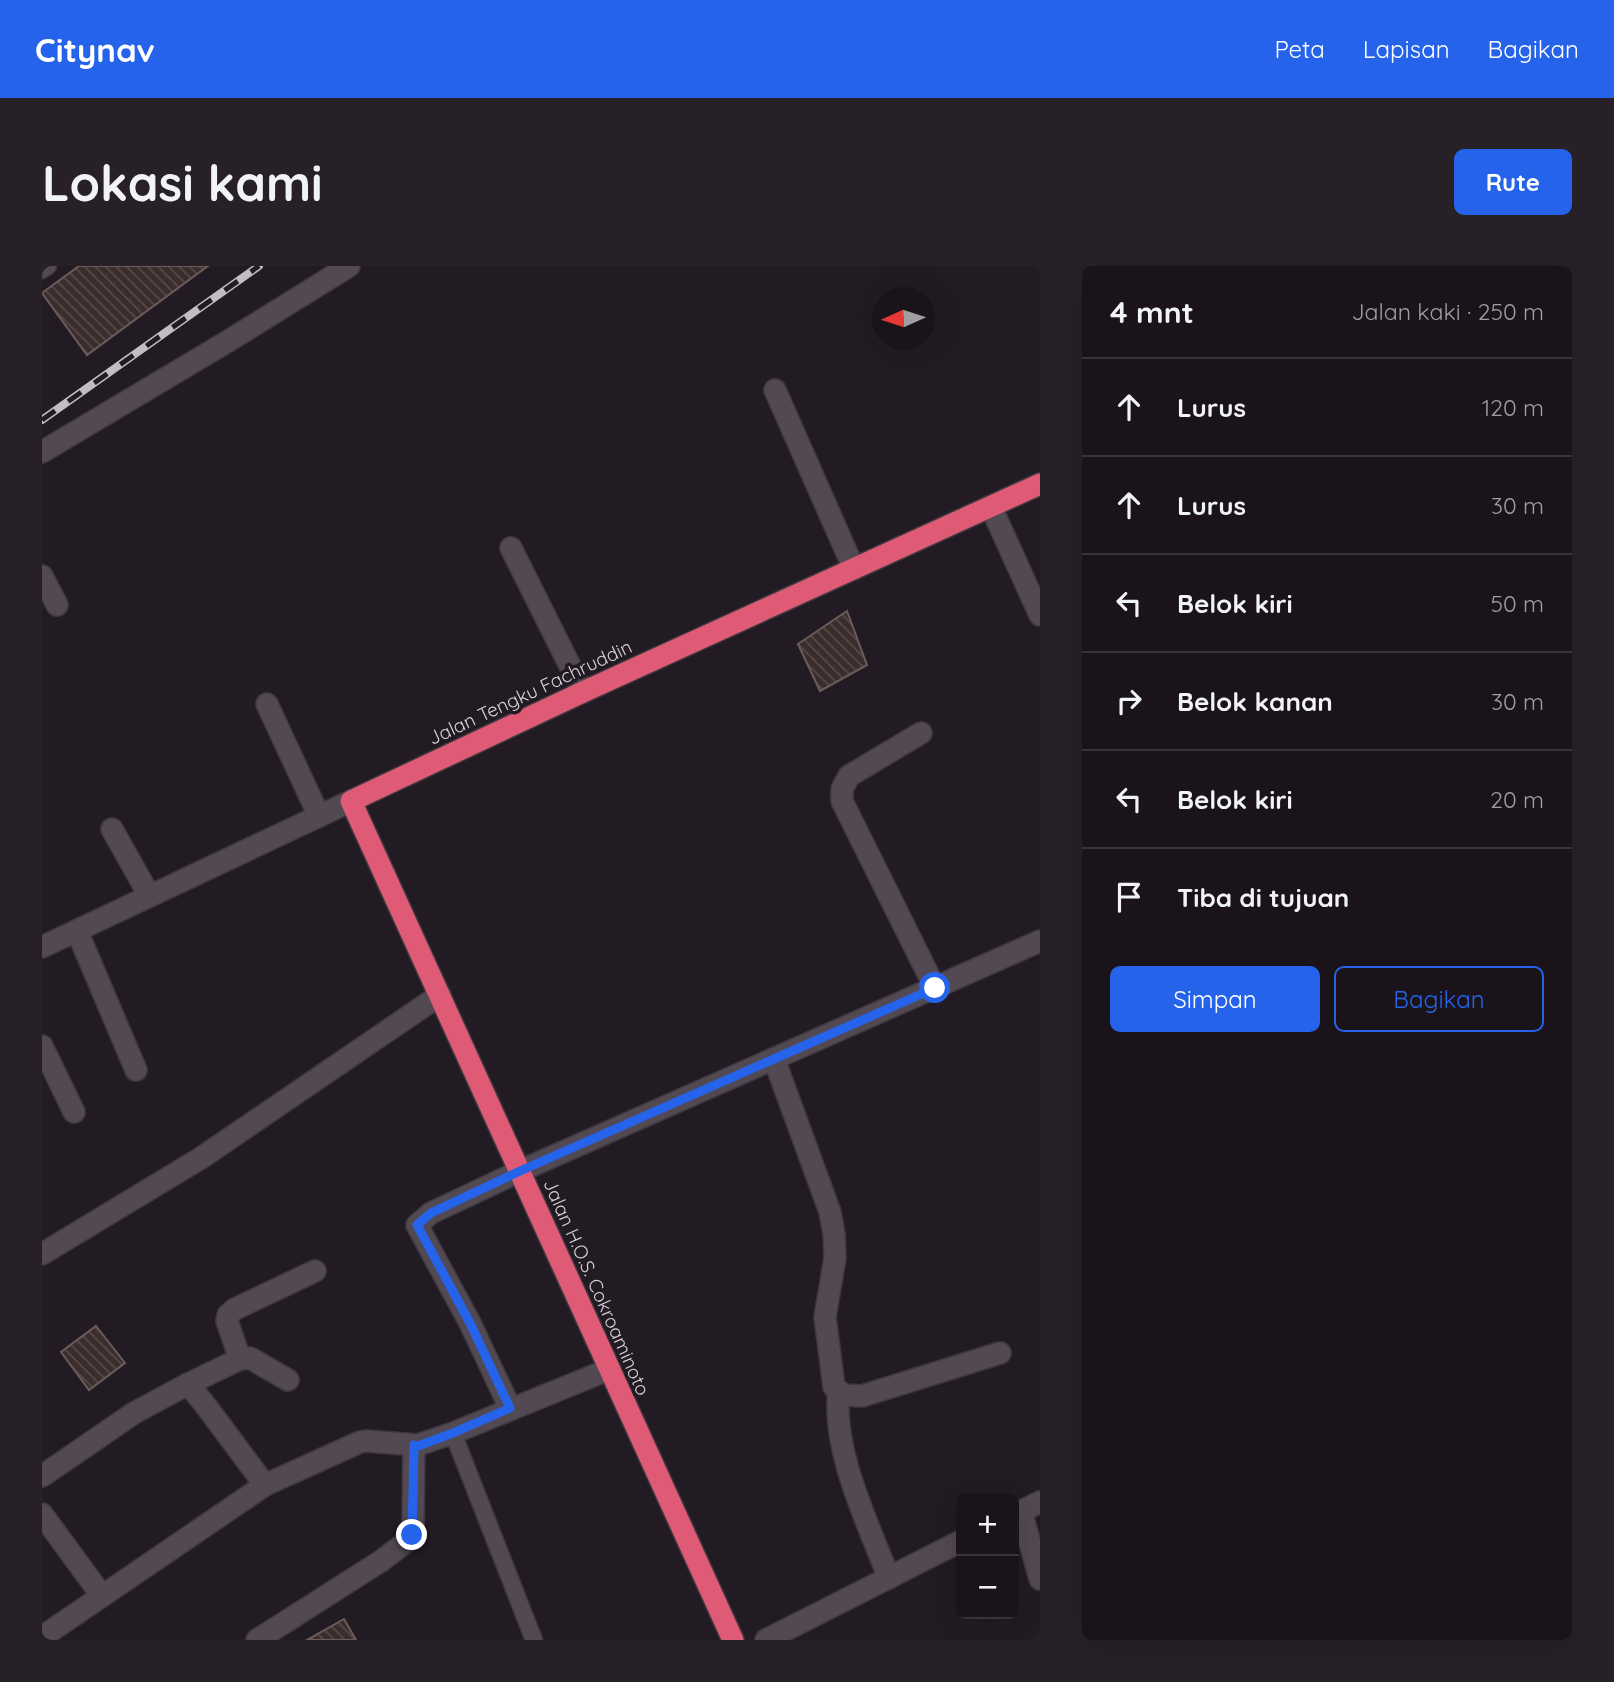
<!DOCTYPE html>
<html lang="id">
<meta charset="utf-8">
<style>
body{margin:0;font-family:Quicksand,sans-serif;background:#272127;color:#f1f3f6}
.controls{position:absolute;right:21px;bottom:21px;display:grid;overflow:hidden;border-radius:10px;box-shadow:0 7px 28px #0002}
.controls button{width:63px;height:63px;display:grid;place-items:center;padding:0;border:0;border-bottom:2px solid #383339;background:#1a141a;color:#f1f3f6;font:35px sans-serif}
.compass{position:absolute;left:830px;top:21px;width:63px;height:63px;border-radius:50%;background:#1a141a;box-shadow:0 7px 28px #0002;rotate:267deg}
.stop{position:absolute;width:21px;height:21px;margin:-16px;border:5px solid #2563eb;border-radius:50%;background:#fff}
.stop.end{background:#2563eb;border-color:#fff;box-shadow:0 2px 7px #0008}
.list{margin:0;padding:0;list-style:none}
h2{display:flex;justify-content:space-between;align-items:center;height:91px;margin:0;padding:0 28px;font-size:30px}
h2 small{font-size:23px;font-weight:400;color:#9f9ea2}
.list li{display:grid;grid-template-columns:46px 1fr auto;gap:21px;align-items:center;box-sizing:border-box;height:98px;padding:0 28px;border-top:2px solid #383339}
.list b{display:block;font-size:26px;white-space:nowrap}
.list em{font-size:23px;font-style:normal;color:#9f9ea2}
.actions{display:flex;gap:14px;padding:21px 28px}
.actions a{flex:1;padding:16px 0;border:2px solid #2563eb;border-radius:10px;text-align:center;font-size:24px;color:#2563eb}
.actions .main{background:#2563eb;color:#fff}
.icon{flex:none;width:38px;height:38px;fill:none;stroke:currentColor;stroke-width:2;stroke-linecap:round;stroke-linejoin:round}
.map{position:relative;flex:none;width:998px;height:1374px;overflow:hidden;border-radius:10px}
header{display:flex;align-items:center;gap:42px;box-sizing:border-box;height:98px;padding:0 35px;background:#2563eb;color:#fff}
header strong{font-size:33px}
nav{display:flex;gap:38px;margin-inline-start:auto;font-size:24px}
.intro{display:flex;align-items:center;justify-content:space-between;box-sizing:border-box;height:168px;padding:0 42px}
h1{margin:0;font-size:49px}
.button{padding:18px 32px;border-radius:10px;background:#2563eb;color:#fff;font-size:24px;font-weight:700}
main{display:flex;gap:42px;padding:0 42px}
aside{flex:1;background:#1a141a;border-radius:10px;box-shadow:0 7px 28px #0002}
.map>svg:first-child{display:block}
</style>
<header>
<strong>Citynav</strong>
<nav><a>Peta</a><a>Lapisan</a><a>Bagikan</a></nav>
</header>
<div class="intro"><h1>Lokasi kami</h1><a class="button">Rute</a></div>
<main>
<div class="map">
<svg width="998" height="1374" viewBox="0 0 998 1374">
<defs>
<pattern id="building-back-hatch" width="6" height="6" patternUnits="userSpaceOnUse" patternTransform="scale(1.75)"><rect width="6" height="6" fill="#3a2d2c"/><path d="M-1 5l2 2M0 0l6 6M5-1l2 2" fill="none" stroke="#564b4a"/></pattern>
</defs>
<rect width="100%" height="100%" fill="#231b23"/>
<!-- building -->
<g fill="url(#building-back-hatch)" stroke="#6b5c5b" stroke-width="2">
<polygon points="37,0 166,0 45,89 0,27"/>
<polygon points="805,345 825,399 778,425 756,378"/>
<polygon points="54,1060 83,1097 47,1124 19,1086"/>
<polygon points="302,1353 314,1374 265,1374"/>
</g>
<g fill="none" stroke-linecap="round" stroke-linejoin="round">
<defs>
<g id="lane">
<polyline points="0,4 6,0"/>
<polyline points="411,1167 492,1374"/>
</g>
<g id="street">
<polyline points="733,124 812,303"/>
<polyline points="0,186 188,74 307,0"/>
<polyline points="949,241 998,349"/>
<polyline points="469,282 541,426"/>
<polyline points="0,310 15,339"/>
<polyline points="225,438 277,550"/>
<polyline points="879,467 807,510 800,523 800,535 893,722"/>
<polyline points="70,563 107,629"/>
<polyline points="35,665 94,804"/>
<polyline points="0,780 32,846"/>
<polyline points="732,793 788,946 792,968 793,992 783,1051 792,1121 802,1129 820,1130 958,1087"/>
<polyline points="0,988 159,892 398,729"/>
<polyline points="198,1093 185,1055 186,1049 193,1043 273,1005"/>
<polyline points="146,1118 164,1140 223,1219"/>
<path d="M 797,1125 C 789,1182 826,1258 847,1312"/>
<polyline points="468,1142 428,1057 375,959 389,947 478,905 998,675"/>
<polyline points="0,1210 92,1147 146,1118 198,1093 208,1092 246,1114"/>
<polyline points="979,1245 998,1313"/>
<polyline points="0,1248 60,1330"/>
<polyline points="972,1249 998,1236"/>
<polyline points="0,1371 223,1219 318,1176 324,1175 376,1179 411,1167 568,1103"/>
<polyline points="215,1374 339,1295 364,1276 370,1269 371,1259 372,1179"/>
<polyline points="724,1374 919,1275"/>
</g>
<polyline id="secondary" points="0,681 309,535"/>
<polyline id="highway" points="691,1374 309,535 541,426 998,218"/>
</defs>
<!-- lane casing -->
<use href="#lane" stroke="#3d373e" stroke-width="19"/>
<!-- street casing -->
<use href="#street" stroke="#3d373e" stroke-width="24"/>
<!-- secondary casing -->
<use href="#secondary" stroke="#3d373e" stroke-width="24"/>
<!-- highway casing -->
<use href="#highway" stroke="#3d373e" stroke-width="24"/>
<!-- lane -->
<use href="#lane" stroke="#524952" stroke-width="16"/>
<!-- street -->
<use href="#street" stroke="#524952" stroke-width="21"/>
<!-- secondary -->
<use href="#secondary" stroke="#524952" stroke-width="21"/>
<!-- highway -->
<use href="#highway" stroke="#df5a75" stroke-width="21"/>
<defs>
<polyline id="rail" points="0,154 217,0"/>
</defs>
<!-- rail casing -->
<use href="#rail" stroke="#c3bdc3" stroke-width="8"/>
<!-- rail -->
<use href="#rail" stroke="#231b23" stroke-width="5" stroke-dasharray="16" stroke-linecap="butt"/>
</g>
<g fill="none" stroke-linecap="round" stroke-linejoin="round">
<!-- route -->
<polyline stroke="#2563eb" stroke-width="9" points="370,1269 372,1179 376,1180 411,1167 468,1142 428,1057 375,959 389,947 478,905 893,722"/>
</g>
<g text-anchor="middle" stroke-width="7" stroke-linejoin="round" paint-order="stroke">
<!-- street labels -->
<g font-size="19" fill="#d8d2d8" stroke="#231b23">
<text transform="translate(488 426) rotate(-25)" y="7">Jalan Tengku Fachruddin</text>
<text transform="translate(555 1021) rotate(66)" y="7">Jalan H.O.S. Cokroaminoto</text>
</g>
</g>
</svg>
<div class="controls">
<button>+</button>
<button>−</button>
</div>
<svg class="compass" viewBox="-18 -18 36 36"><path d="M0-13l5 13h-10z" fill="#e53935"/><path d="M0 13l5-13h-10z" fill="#9f9ea2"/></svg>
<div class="stop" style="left:893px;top:722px"></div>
<div class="stop end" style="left:370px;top:1269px"></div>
</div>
<aside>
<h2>4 mnt<small>Jalan kaki · 250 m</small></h2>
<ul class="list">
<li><svg class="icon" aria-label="ahead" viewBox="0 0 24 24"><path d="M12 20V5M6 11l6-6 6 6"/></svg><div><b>Lurus</b></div><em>120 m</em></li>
<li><svg class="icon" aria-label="ahead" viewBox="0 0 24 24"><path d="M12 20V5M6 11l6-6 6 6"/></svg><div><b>Lurus</b></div><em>30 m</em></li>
<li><svg class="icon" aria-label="left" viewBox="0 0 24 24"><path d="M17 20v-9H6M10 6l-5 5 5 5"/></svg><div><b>Belok kiri</b></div><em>50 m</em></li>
<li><svg class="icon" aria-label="right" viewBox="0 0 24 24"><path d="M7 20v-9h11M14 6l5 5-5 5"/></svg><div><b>Belok kanan</b></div><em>30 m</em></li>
<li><svg class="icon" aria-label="left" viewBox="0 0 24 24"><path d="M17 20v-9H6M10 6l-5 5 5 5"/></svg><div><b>Belok kiri</b></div><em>20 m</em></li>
<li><svg class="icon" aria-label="arrive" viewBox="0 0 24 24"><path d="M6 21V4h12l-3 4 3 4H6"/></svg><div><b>Tiba di tujuan</b></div></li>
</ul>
<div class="actions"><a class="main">Simpan</a><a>Bagikan</a></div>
</aside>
</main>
